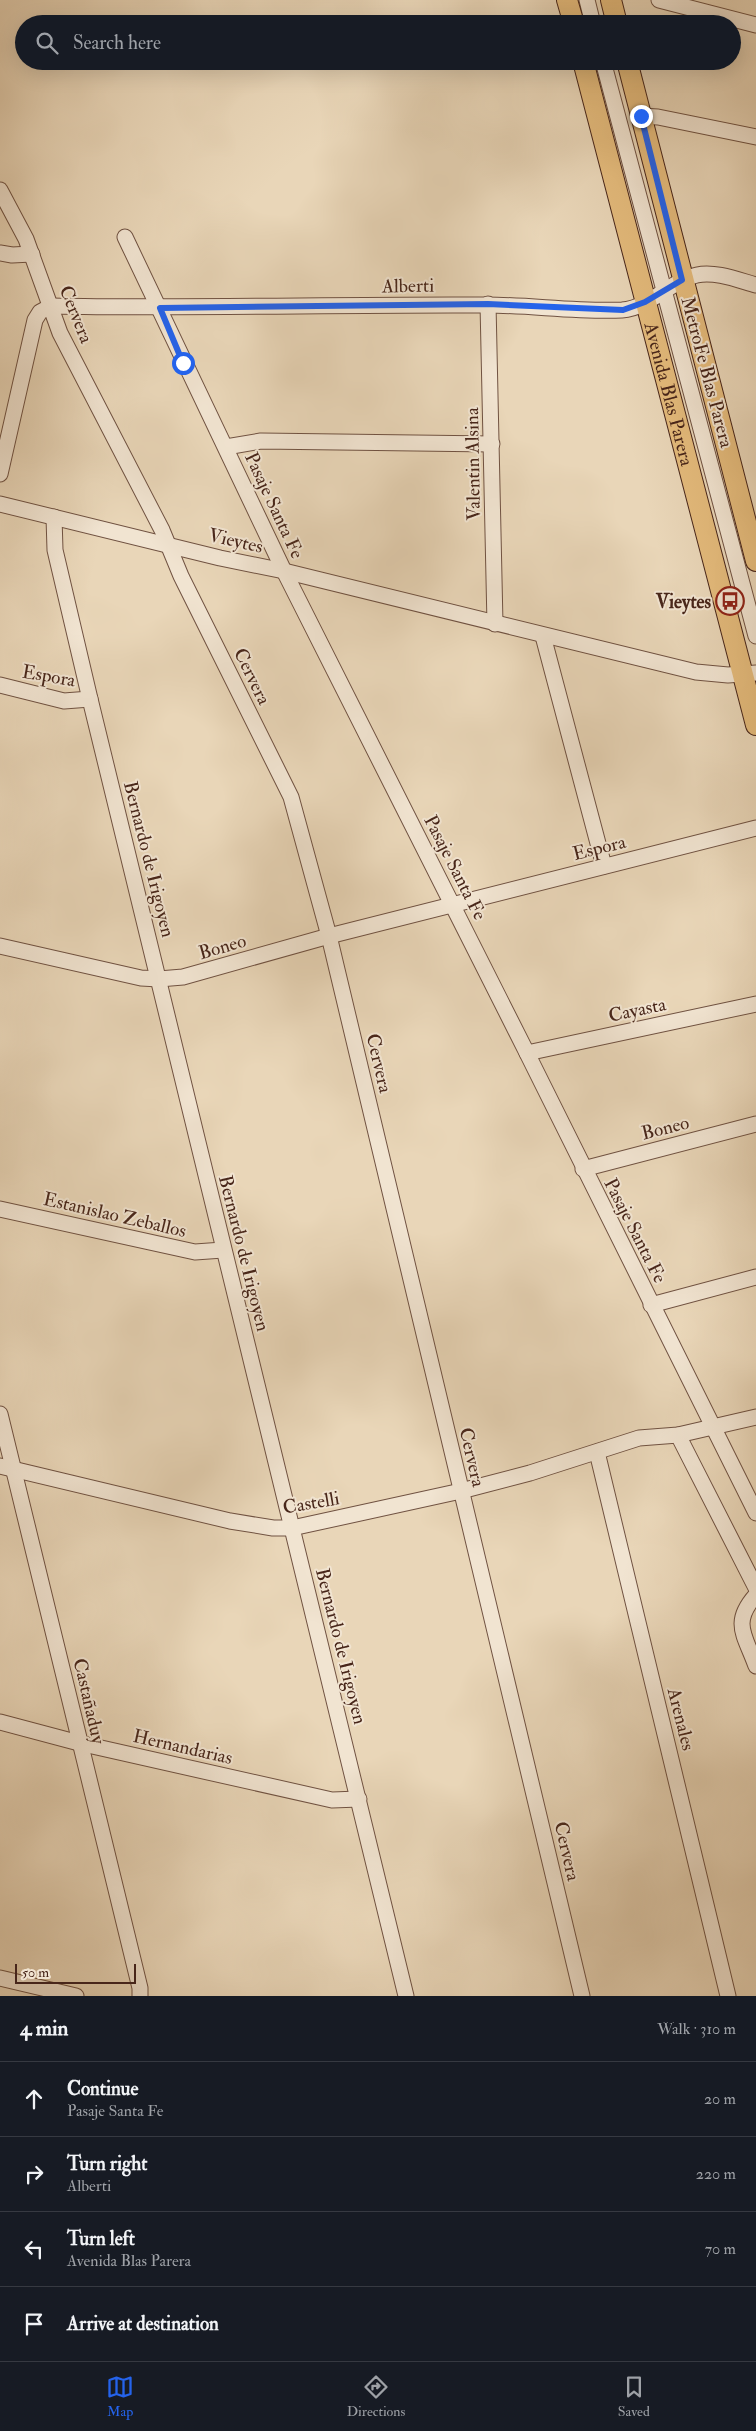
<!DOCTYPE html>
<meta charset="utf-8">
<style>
body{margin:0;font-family:"IM FELL Double Pica",serif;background:#20242c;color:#f1f3f6}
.scale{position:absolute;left:15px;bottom:12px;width:121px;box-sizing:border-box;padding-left:5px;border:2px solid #48261a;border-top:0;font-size:14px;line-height:18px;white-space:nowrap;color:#48261a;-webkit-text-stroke:4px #f1e4d1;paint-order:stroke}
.stop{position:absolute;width:15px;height:15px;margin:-11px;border:4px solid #2563eb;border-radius:50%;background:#fff}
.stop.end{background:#2563eb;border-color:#fff;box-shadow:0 1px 5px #0008}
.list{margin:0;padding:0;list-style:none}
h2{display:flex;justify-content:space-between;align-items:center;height:65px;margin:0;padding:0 20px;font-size:21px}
h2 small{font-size:16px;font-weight:400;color:#9ea1a6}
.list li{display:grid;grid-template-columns:32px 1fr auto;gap:15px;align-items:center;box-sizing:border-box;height:75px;padding:0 20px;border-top:1px solid #363941}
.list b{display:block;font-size:19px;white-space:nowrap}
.list p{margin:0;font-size:16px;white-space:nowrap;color:#9ea1a6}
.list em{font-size:16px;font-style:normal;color:#9ea1a6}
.icon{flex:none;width:28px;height:28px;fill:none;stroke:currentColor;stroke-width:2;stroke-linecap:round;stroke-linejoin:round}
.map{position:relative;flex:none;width:756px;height:1996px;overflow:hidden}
.search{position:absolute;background:#171b24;box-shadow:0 5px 20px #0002;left:15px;right:15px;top:15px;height:55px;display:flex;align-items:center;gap:12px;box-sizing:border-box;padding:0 18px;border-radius:28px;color:#9ea1a6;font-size:19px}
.sheet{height:365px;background:#171b24}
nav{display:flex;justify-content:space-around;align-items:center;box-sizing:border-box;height:70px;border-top:1px solid #363941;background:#171b24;font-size:14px;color:#9ea1a6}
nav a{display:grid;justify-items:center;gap:2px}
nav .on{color:#2563eb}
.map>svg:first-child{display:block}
</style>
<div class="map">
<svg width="756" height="1996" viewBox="0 0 756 1996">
<rect width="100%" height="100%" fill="#e9d6b8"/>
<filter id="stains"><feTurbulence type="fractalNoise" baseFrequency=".004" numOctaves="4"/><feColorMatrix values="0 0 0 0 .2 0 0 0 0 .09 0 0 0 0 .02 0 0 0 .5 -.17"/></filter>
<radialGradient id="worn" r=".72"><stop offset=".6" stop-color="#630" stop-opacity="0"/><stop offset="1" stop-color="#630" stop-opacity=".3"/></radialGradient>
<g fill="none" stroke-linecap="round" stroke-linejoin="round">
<defs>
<g id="minor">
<polyline points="587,0 593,24"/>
<polyline points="659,0 756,25"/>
<polyline points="603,61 756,636"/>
<polyline points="641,116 658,117 756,137"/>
<polyline points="0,190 26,239 60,333 162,530 181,576 291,797 329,936 582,1996"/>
<polyline points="125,237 284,571 527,1053 756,1513"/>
<polyline points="0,253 12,255 32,254"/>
<polyline points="488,304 495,624"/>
<polyline points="226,447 261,441 492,444"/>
<path d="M 0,474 L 35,320 L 40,312 L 51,306 C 196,309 341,304 486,305 C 531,305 577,312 622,310 C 650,308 670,281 697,275 C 715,271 738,280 756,285"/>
<polyline points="0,504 220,558 284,571 696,672 728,675 756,673"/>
<polyline points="54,517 55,550 90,699 406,1996"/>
<polyline points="543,636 604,866"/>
<polyline points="0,685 64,701 90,699"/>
<polyline points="0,946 141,978 159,979 183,977 329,936 756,828"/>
<polyline points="527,1053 756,1004"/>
<polyline points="583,1169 756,1124"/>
<polyline points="0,1209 195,1252 223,1250"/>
<polyline points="651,1305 756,1277"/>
<polyline points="0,1414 140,1988 140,1996"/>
<polyline points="678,1435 756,1588"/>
<polyline points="597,1452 728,1996"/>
<polyline points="0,1466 230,1521 273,1528 292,1528 461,1491 530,1473 639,1438 678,1435 756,1417"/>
<path d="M 756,1595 C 731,1623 745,1635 756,1666"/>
<polyline points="0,1722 79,1743 332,1800 359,1799"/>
<polyline points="0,1978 76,1996"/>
</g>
<g id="major">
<polyline points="567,0 574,24"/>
<polyline points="611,0 617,24"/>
<path id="s1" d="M 583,61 L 756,725"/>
<polyline points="627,61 756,561"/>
</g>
</defs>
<!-- minor casing -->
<use href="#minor" stroke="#705242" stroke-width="17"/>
<!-- major casing -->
<use href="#major" stroke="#48261a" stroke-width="22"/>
<!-- minor -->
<use href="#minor" stroke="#f1e4d1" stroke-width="15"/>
<!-- major -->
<use href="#major" stroke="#e4bb7c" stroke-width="20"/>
</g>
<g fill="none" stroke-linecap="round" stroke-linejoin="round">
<!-- route -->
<polyline stroke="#2563eb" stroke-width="6" points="183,363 160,308 488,304 623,310 645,302 682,280 641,116"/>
</g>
<!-- icons -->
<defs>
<symbol id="bus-ring" viewBox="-11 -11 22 22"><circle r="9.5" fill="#f1e4d1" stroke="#8f2418" stroke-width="1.5"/><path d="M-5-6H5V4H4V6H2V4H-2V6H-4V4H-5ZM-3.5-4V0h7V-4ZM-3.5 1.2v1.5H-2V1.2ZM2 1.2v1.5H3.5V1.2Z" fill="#8f2418"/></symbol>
</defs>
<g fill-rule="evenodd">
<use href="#bus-ring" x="714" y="585" width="32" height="32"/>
</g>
<g text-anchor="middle" stroke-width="4" stroke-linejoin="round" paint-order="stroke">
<!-- street labels -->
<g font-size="19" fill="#48261a" stroke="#f1e4d1">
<text transform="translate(408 285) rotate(-1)" y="7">Alberti</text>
<text transform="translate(77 314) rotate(68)" y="7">Cervera</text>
<text transform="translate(708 372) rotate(75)" y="7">MetroFe Blas Parera</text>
<text dy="7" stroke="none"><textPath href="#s1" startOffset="344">Avenida Blas Parera</textPath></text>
<text transform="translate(472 464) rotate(-91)" y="7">Valentin Alsina</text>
<text transform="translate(275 505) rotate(65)" y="7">Pasaje Santa Fe</text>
<text transform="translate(236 540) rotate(13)" y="7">Vieytes</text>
<text transform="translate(49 675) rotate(10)" y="7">Espora</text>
<text transform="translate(253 676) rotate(64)" y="7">Cervera</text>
<text transform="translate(599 847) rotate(-14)" y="7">Espora</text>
<text transform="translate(150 859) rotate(76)" y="7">Bernardo de Irigoyen</text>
<text transform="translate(456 867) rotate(63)" y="7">Pasaje Santa Fe</text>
<text transform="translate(222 946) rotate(-16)" y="7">Boneo</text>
<text transform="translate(637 1009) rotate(-12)" y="7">Cayasta</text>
<text transform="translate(380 1063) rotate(77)" y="7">Cervera</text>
<text transform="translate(665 1127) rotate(-14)" y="7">Boneo</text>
<text transform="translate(115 1214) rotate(13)" y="7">Estanislao Zeballos</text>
<text transform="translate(636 1230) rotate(63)" y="7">Pasaje Santa Fe</text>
<text transform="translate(245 1253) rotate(76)" y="7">Bernardo de Irigoyen</text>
<text transform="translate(473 1457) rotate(77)" y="7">Cervera</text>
<text transform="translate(311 1502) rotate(-10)" y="7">Castelli</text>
<text transform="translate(342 1646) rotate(76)" y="7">Bernardo de Irigoyen</text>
<text transform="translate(90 1701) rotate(77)" y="7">Castañaduy</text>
<text transform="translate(682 1719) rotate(76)" y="7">Arenales</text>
<text transform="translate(183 1746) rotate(13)" y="7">Hernandarias</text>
<text transform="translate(568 1851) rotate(77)" y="7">Cervera</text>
</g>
<!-- poi labels -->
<g font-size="19" font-weight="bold" fill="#48261a" stroke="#f1e4d1" text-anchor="end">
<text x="711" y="608">Vieytes</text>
</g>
</g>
<rect width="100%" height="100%" filter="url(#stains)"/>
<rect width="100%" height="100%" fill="url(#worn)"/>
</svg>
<div class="scale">50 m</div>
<div class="stop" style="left:183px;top:363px"></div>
<div class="stop end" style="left:641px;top:116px"></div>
<div class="search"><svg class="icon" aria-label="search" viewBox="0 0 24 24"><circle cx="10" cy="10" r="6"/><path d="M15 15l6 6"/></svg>Search here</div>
</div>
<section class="sheet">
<h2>4 min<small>Walk · 310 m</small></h2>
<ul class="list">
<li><svg class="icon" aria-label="ahead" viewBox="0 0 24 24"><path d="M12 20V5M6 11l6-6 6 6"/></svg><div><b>Continue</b><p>Pasaje Santa Fe</p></div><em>20 m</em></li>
<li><svg class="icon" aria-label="right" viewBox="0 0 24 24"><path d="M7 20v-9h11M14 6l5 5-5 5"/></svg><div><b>Turn right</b><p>Alberti</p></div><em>220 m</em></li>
<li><svg class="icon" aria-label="left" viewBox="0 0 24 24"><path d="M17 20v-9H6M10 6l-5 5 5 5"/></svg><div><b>Turn left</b><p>Avenida Blas Parera</p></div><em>70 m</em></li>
<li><svg class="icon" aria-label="arrive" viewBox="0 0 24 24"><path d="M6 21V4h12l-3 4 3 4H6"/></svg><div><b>Arrive at destination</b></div></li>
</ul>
</section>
<nav>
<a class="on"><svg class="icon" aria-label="map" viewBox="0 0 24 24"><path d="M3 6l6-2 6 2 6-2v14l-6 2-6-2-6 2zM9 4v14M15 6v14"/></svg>Map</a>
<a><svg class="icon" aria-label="directions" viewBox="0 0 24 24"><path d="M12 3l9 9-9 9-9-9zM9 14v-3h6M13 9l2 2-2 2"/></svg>Directions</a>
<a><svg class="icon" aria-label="saved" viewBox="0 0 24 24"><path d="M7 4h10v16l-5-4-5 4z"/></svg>Saved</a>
</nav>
